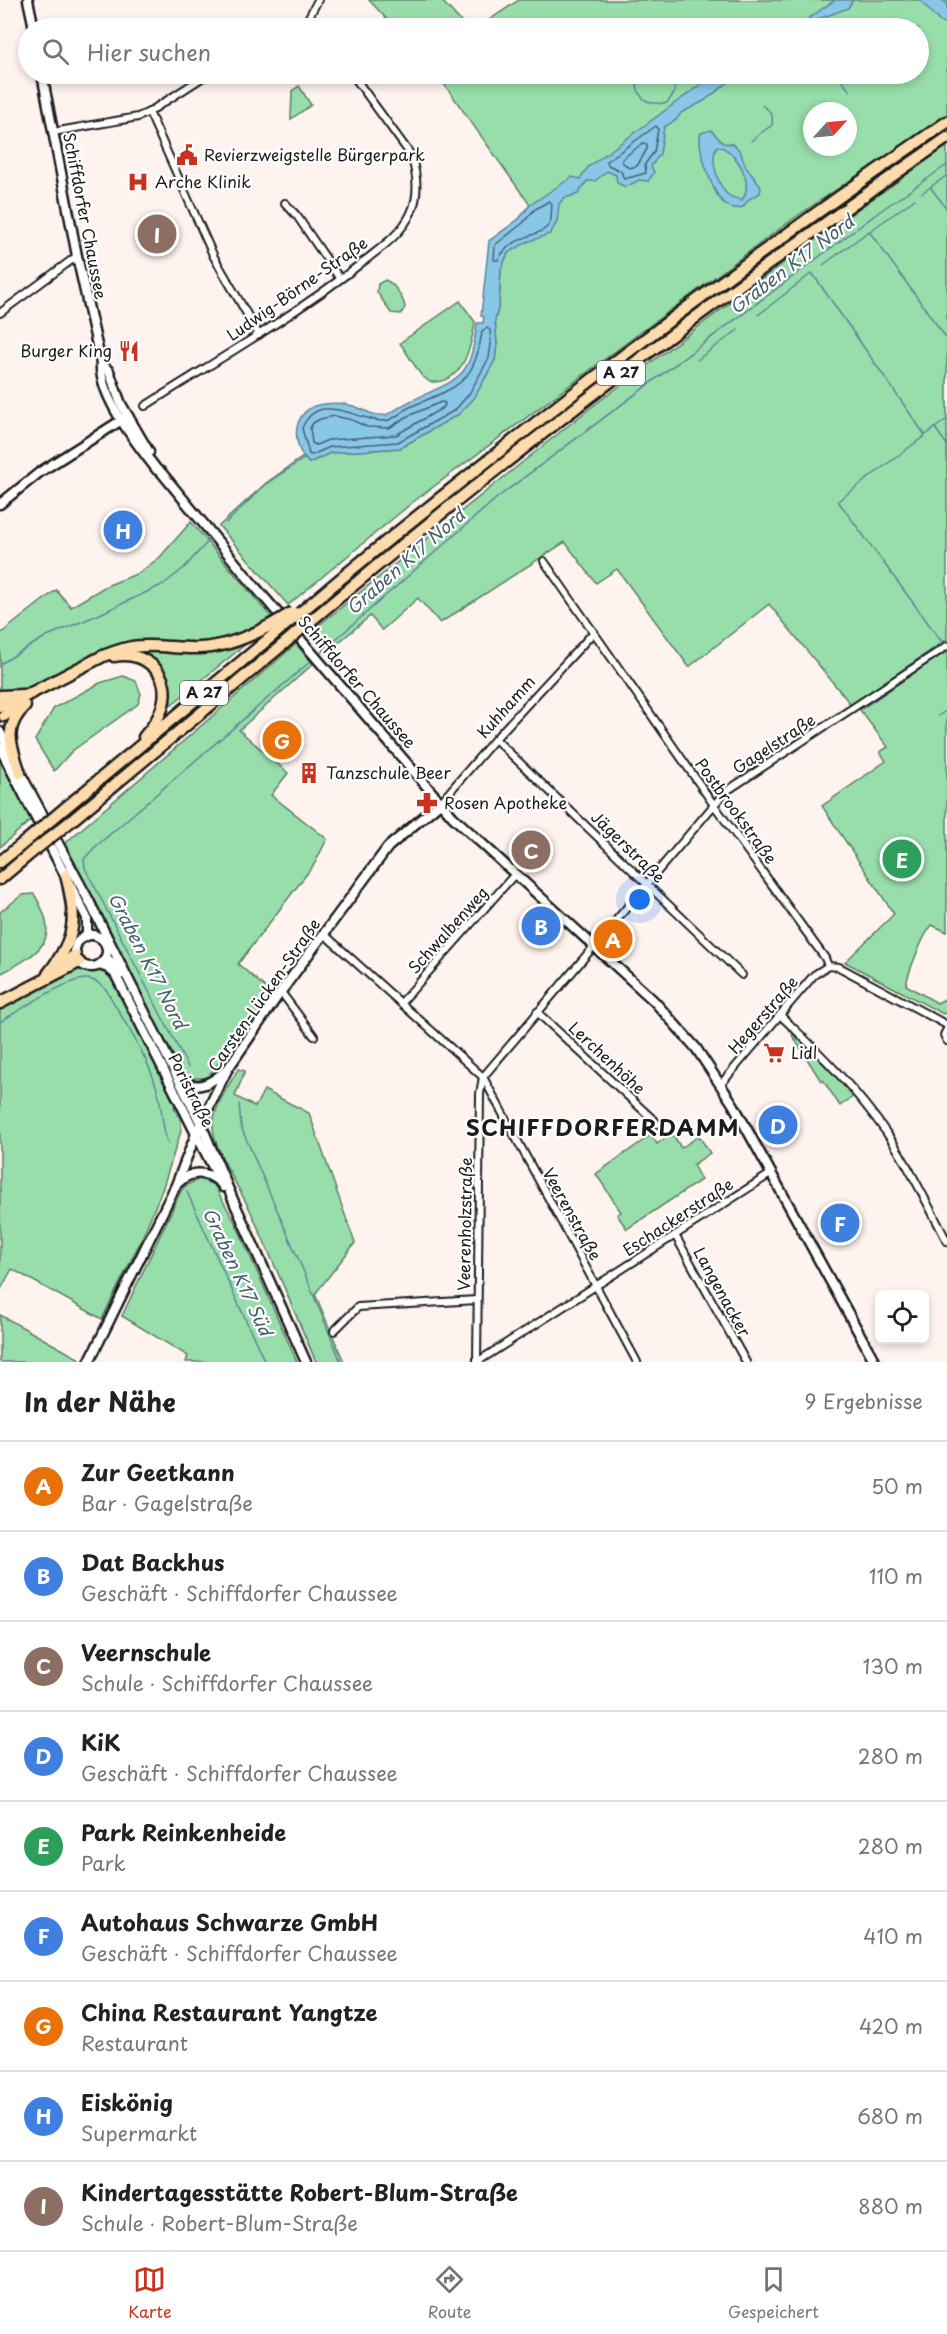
<!DOCTYPE html>
<html lang="de">
<meta charset="utf-8">
<style>
body{margin:0;font-family:"Playpen Sans",sans-serif;background:#f6f6f6;color:#222}
.controls{position:absolute;right:18px;bottom:18px;display:grid;overflow:hidden;border-radius:9px;box-shadow:0 3px 9px #0003}
.controls button{width:54px;height:54px;display:grid;place-items:center;padding:0;border:0;border-bottom:2px solid #e0e0e0;background:#fff;color:#222;font:30px sans-serif}
.compass{position:absolute;left:803px;top:102px;width:54px;height:54px;border-radius:50%;background:#fff;box-shadow:0 3px 9px #0003;rotate:63deg}
.you{position:absolute;left:640px;top:900px;width:21px;height:21px;margin:-15px;border:4px solid #fff;border-radius:50%;background:#1a73e8;box-shadow:0 0 0 9px #1a73e833}
.badge{display:grid;place-items:center;width:39px;height:39px;border-radius:50%;background:#c8321e;color:#fff;font-size:20px;font-weight:700}
.pin{position:absolute;translate:-50% -50%;border:3px solid #fff;box-shadow:0 2px 6px #0006}
.list{margin:0;padding:0;list-style:none}
h2{display:flex;justify-content:space-between;align-items:center;height:78px;margin:0;padding:0 24px;font-size:26px}
h2 small{font-size:20px;font-weight:400;color:#767676}
.list li{display:grid;grid-template-columns:39px 1fr auto;gap:18px;align-items:center;box-sizing:border-box;height:90px;padding:0 24px;border-top:2px solid #e0e0e0}
.list b{display:block;font-size:22px;white-space:nowrap}
.list p{margin:0;font-size:20px;white-space:nowrap;color:#767676}
.list em{font-size:20px;font-style:normal;color:#767676}
.icon{flex:none;width:33px;height:33px;fill:none;stroke:currentColor;stroke-width:2;stroke-linecap:round;stroke-linejoin:round}
.map{position:relative;flex:none;width:947px;height:1362px;overflow:hidden}
.search{position:absolute;background:#fff;box-shadow:0 3px 9px #0003;left:18px;right:18px;top:18px;height:66px;display:flex;align-items:center;gap:15px;box-sizing:border-box;padding:0 21px;border-radius:33px;color:#767676;font-size:22px}
.sheet{height:888px;background:#fff}
nav{display:flex;justify-content:space-around;align-items:center;box-sizing:border-box;height:84px;border-top:2px solid #e0e0e0;background:#fff;font-size:16px;color:#767676}
nav a{display:grid;justify-items:center;gap:3px}
nav .on{color:#c8321e}
.map>svg:first-child{display:block}
</style>
<div class="map">
<svg width="947" height="1362" viewBox="0 0 947 1362">
<rect width="100%" height="100%" fill="#fef3ef"/>
<filter id="ink" filterUnits="userSpaceOnUse"><feTurbulence type="fractalNoise" baseFrequency=".0167" numOctaves="2"/><feDisplacementMap in="SourceGraphic" scale="12" xChannelSelector="R" yChannelSelector="G"/><feConvolveMatrix kernelMatrix="1 2 1 2 8 2 1 2 1" color-interpolation-filters="sRGB"/></filter>
<g filter="url(#ink)">
<!-- green -->
<g fill="#98deab" stroke="#5a7d64" stroke-width="1.5" fill-rule="evenodd">
<polygon points="369,0 441,0 467,28 395,28"/>
<path d="M 519,0 L 947,0 L 947,115 L 797,216 L 413,502 L 288,605 L 219,526 L 266,483 L 303,457 L 309,463 L 330,453 L 400,448 L 459,414 L 474,398 L 495,360 L 497,344 L 495,320 L 499,305 L 501,269 L 508,253 L 506,229 L 519,219 L 530,205 L 437,74 L 918,74 L 918,28 L 477,28 ZM 812,111 L 848,111 L 848,147 L 812,147 Z"/>
<polygon points="299,86 311,105 291,119 292,91"/>
<polygon points="947,146 947,642 852,706 769,604 689,667 617,569 596,583 565,542 440,623 418,598 382,630 370,616 326,653 309,633 589,409 795,254"/>
<path d="M 385,280 C 394,283 403,297 405,307 L 401,314 L 391,313 L 377,292 L 378,284 Z"/>
<path d="M 460,301 L 475,322 C 471,348 463,384 430,382 L 421,375 L 400,343 Z"/>
<path d="M 191,522 L 271,617 C 243,633 217,643 184,643 C 164,642 143,638 124,643 C 82,656 43,692 0,692 L 0,634 L 56,590 L 71,607 L 106,586 L 139,573 L 160,557 Z"/>
<path d="M 246,644 L 171,705 C 170,680 163,664 140,651 L 217,651 Z"/>
<polygon points="296,644 313,664 239,730 288,773 271,795 327,839 315,863 238,964 274,995 233,1052 229,1050 207,1078 195,1078 194,1083 185,1079 177,1071 63,845"/>
<path d="M 947,651 L 947,932 L 932,925 C 923,935 909,970 906,985 L 937,1003 L 947,998 L 947,1012 L 943,1014 L 845,962 L 894,914 L 822,806 L 886,761 L 880,752 L 888,747 L 860,710 Z"/>
<polygon points="123,676 136,681 141,694 138,704 72,751 54,771 35,740 54,708 100,683"/>
<polygon points="0,759 32,819 0,847"/>
<path d="M 34,894 C 62,940 42,952 0,974 L 0,912 L 22,895 Z"/>
<path d="M 79,967 C 90,974 102,967 111,976 L 178,1104 L 174,1107 L 181,1120 L 181,1131 L 162,1190 L 142,1238 L 102,1319 L 12,1269 L 0,1291 L 0,1009 Z"/>
<polygon points="796,1033 854,1096 840,1106 823,1080 821,1081 792,1035"/>
<path d="M 238,1069 L 245,1071 L 235,1096 L 255,1107 L 264,1090 L 309,1113 L 355,1243 L 315,1294 L 344,1362 L 316,1362 C 294,1311 273,1260 250,1210 C 240,1189 213,1148 213,1127 C 213,1107 229,1086 238,1069 Z"/>
<polygon points="672,1133 681,1148 699,1136 710,1153 693,1165 701,1180 627,1229 617,1215 621,1212 596,1174 651,1135 657,1144"/>
<polygon points="199,1179 214,1185 236,1224 297,1362 186,1362 188,1356 122,1316 181,1191 185,1186"/>
<polygon points="0,1315 80,1359 78,1362 0,1362"/>
</g>
<!-- water -->
<g fill="#89c7e9" stroke="#5d8397" stroke-width="1.5" fill-rule="evenodd">
<polygon points="835,0 853,0 848,8 819,19 806,28 795,28"/>
<polygon points="920,0 943,0 947,5 947,24 939,21"/>
<path d="M 715,74 L 739,74 L 704,101 L 681,113 L 676,120 L 664,127 L 660,154 L 651,166 L 654,173 L 648,181 L 639,180 L 626,187 L 617,183 L 616,175 L 607,171 L 595,181 L 587,181 L 578,194 L 564,198 L 559,204 L 557,222 L 550,234 L 527,242 L 508,253 L 501,269 L 499,305 L 495,320 L 497,344 L 495,360 L 474,398 L 459,414 L 400,448 L 330,453 L 309,463 C 291,447 291,412 318,405 C 332,402 345,402 359,408 C 367,412 375,416 385,415 C 393,413 404,403 413,400 C 461,377 470,380 477,323 L 483,323 L 484,317 L 481,316 L 489,241 L 519,219 L 530,205 L 572,177 L 580,179 L 588,167 Z"/>
<path d="M 711,130 L 723,143 L 733,144 L 740,151 L 746,167 L 761,187 L 760,193 L 749,199 L 743,207 C 736,209 731,209 725,204 C 713,195 696,146 701,133 ZM 717,146 C 736,149 755,183 742,200 C 738,199 732,198 728,195 C 718,186 709,158 717,146 Z"/>
</g>
<g fill="none" stroke-linecap="round" stroke-linejoin="round">
<!-- shore -->
<g stroke="#48606e" stroke-width="1.5">
<polygon points="656,126 658,129 654,152 645,164 646,173 624,179 621,171 608,165 607,161"/>
<polygon points="643,143 647,144 647,149 637,166 629,168 622,162 622,159"/>
<path d="M 549,201 L 552,204 C 551,210 552,217 550,223 C 543,238 512,233 498,260 L 494,260 L 495,245 L 523,223 L 534,210 Z"/>
<path d="M 487,328 L 490,330 L 491,344 L 489,358 L 469,394 L 455,410 L 398,442 L 330,447 L 312,455 L 309,454 L 302,428 C 319,389 357,421 384,421 C 393,421 401,412 408,408 C 454,387 475,387 482,331 Z"/>
<polygon points="441,402 445,403 444,407 396,435 328,440 316,445 312,443 310,428 313,423 320,419 335,416 352,420 367,427 389,428 408,416"/>
</g>
<!-- stream -->
<g stroke="#5d8397" stroke-width="1.5">
<polyline points="836,74 850,91"/>
<path d="M 637,82 C 637,101 651,105 667,103 L 675,92 L 672,74"/>
<path d="M 761,133 L 772,125 C 774,114 770,111 762,105"/>
<polyline points="751,141 759,135"/>
<polyline points="931,188 947,209"/>
<polyline points="922,193 946,176"/>
<polyline points="870,231 915,199"/>
<polyline points="823,265 869,231 947,339"/>
<polyline points="758,315 812,273 925,435"/>
<polyline points="697,360 738,330"/>
<polyline points="935,428 947,445"/>
<polyline points="226,523 266,484 305,458"/>
<polyline points="942,642 838,501 947,419"/>
<polyline points="318,655 498,497 883,209 947,165"/>
<polyline points="0,664 47,636 100,614 164,584 184,568 210,539"/>
<polyline points="857,701 947,639"/>
<polyline points="861,709 946,650"/>
<polyline points="938,716 947,710"/>
<path d="M 0,1022 C 18,1011 69,977 88,979 C 96,980 102,985 107,991 C 124,1022 146,1053 156,1086 C 163,1105 161,1126 168,1144"/>
<polyline points="188,1067 85,868 84,859 94,848 312,660"/>
<polyline points="239,1104 241,1127 307,1279 341,1362"/>
<polyline points="187,1192 265,1362"/>
</g>
<defs>
<g id="street">
<polyline points="303,28 318,0"/>
<polyline points="149,112 214,257 259,335"/>
<polyline points="53,132 138,117 149,112 208,74"/>
<polyline points="285,203 297,216 340,279"/>
<polyline points="0,313 77,256"/>
<path d="M 145,406 C 217,360 292,317 359,265 C 378,250 401,235 411,213 C 420,194 417,174 411,155 L 352,74"/>
<polyline points="544,561 714,805 825,958 828,966"/>
<polyline points="495,739 742,975"/>
<polyline points="440,803 495,739 594,632"/>
<polyline points="324,934 483,1077 637,1362"/>
<polyline points="281,992 314,1036"/>
<polyline points="401,1003 515,874"/>
<polyline points="537,1012 658,1124"/>
<path d="M 780,1015 C 820,1053 857,1090 888,1135 C 911,1168 928,1206 947,1241"/>
<polyline points="947,1029 944,1035 947,1041"/>
<polyline points="721,1084 814,975 828,966 839,967 947,1025"/>
<polyline points="675,1235 746,1362"/>
<polyline points="334,1331 358,1307 477,1300"/>
<polyline points="477,1362 480,1094 483,1077 725,792 947,646"/>
<polyline points="477,1362 772,1173"/>
</g>
<g id="secondary">
<polyline points="28,0 34,28"/>
<path d="M 42,74 L 77,256 L 101,363 C 98,396 138,445 157,470 L 161,472 L 252,583 L 453,817 L 654,1001 L 696,1048 L 733,1104 L 875,1362"/>
<polyline points="101,363 109,371 121,404 149,452"/>
<polyline points="0,504 40,472 128,416"/>
<polyline points="0,732 11,755"/>
<polyline points="0,748 87,918 87,936"/>
<polyline points="18,769 88,899 201,1124 234,1202 306,1362"/>
<circle cx="91" cy="951" r="16"/>
<polyline points="106,957 122,974"/>
<polyline points="99,965 108,968 115,974 223,1187"/>
<path d="M 181,1078 C 195,1093 211,1083 224,1072"/>
<path d="M 178,1183 C 190,1171 206,1170 219,1182"/>
<polyline points="89,1362 176,1185 196,1134 227,1070 277,997 388,847 440,803"/>
</g>
<g id="highway">
<path d="M 300,613 C 389,537 480,466 573,394 C 695,300 819,209 947,122"/>
<path d="M 307,624 C 512,451 726,290 947,138"/>
<path d="M 114,656 C 142,651 169,670 164,700 C 162,714 153,727 144,737"/>
<polyline points="0,696 23,695"/>
<path d="M 0,706 L 8,705 L 103,656 C 116,651 129,646 144,646 C 162,645 181,649 200,648 C 226,647 249,637 271,625"/>
<polyline points="4,716 20,704"/>
<path d="M 20,773 C 11,745 2,729 25,706"/>
<polyline points="64,809 277,632"/>
<polyline points="71,821 286,642"/>
<polyline points="0,862 26,841"/>
<polyline points="0,879 32,852"/>
<polyline points="58,967 75,955"/>
<path d="M 48,974 C 77,937 77,919 66,875"/>
<polyline points="0,1003 79,962"/>
</g>
</defs>
<!-- street casing -->
<use href="#street" stroke="#1c1c1c" stroke-width="10"/>
<!-- secondary casing -->
<use href="#secondary" stroke="#1c1c1c" stroke-width="13"/>
<!-- highway casing -->
<use href="#highway" stroke="#1c1c1c" stroke-width="15"/>
<!-- street -->
<use href="#street" stroke="#fff" stroke-width="6"/>
<!-- secondary -->
<use href="#secondary" stroke="#fff" stroke-width="8"/>
<!-- highway -->
<use href="#highway" stroke="#fedbac" stroke-width="10"/>
<defs>
<g id="highway-bridge">
<polyline points="271,625 293,612"/>
<polyline points="277,632 300,613"/>
<polyline points="286,642 307,624"/>
<polyline points="26,841 64,809"/>
<polyline points="32,852 71,821"/>
</g>
</defs>
<!-- highway-bridge casing -->
<use href="#highway-bridge" stroke="#1c1c1c" stroke-width="15" stroke-linecap="butt"/>
<!-- highway-bridge -->
<use href="#highway-bridge" stroke="#fedbac" stroke-width="10"/>
</g>
</g>
<!-- icons -->
<defs>
<symbol id="civic-bare" viewBox="-9 -9 18 18"><path d="M-.6-6.5H3V-4.5H.6V-3L4-1V1h2V6H-6V1h2V-1L-.6-3ZM-1.2 2.5V6h2.4V2.5Z" fill="#c8321e" stroke="#fff" stroke-width="2.5" paint-order="stroke"/></symbol>
<symbol id="hospital-bare" viewBox="-9 -9 18 18"><path d="M-5-5h3v3.5h4V-5h3V5h-3V1.5h-4V5h-3Z" fill="#c8321e" stroke="#fff" stroke-width="2.5" paint-order="stroke"/></symbol>
<symbol id="restaurant-bare" viewBox="-9 -9 18 18"><path d="M-5-6h1v4h1v-4h1v4h1v-4h1v5L-1.5 .5V6h-2V.5L-5-1ZM5-6V6H3V1.5H1.5Q1.5-4 5-6Z" fill="#c8321e" stroke="#fff" stroke-width="2.5" paint-order="stroke"/></symbol>
<symbol id="building-bare" viewBox="-9 -9 18 18"><path d="M-4-6H4V6H1V3H-1V6H-4ZM-2.5-4.3h1.7v1.8h-1.7ZM.8-4.3h1.7v1.8H.8ZM-2.5-1h1.7V.8h-1.7ZM.8-1h1.7V.8H.8Z" fill="#c8321e" stroke="#fff" stroke-width="2.5" paint-order="stroke"/></symbol>
<symbol id="pharmacy-bare" viewBox="-9 -9 18 18"><path d="M-2-6h4v4h4v4h-4v4h-4v-4h-4v-4h4Z" fill="#c8321e" stroke="#fff" stroke-width="2.5" paint-order="stroke"/></symbol>
<symbol id="supermarket-bare" viewBox="-9 -9 18 18"><path d="M-6-5.5h2.5l.6 2H6L4.5 2H-2.5L-4.4-4H-6ZM-1.5 3.2a1.3 1.3 0 1 0 .1 0ZM3 3.2a1.3 1.3 0 1 0 .1 0Z" fill="#c8321e" stroke="#fff" stroke-width="2.5" paint-order="stroke"/></symbol>
</defs>
<g fill-rule="evenodd">
<use href="#civic-bare" x="172" y="140" width="30" height="30"/>
<use href="#hospital-bare" x="123" y="167" width="30" height="30"/>
<use href="#restaurant-bare" x="114" y="336" width="30" height="30"/>
<use href="#building-bare" x="294" y="758" width="30" height="30"/>
<use href="#pharmacy-bare" x="412" y="788" width="30" height="30"/>
<use href="#supermarket-bare" x="759" y="1038" width="30" height="30"/>
</g>
<g text-anchor="middle" stroke-width="4.5" stroke-linejoin="round" paint-order="stroke">
<!-- shield labels -->
<g fill="#fff" stroke="#606060" stroke-width="1.5">
<rect x="597" y="361" width="48" height="24" rx="4.5"/>
<rect x="180" y="681" width="48" height="24" rx="4.5"/>
</g>
<g font-size="15" font-weight="bold" fill="#1c1c1c">
<text x="621" y="378">A 27</text>
<text x="204" y="698">A 27</text>
</g>
<!-- poi labels -->
<g font-size="16" fill="#1c1c1c" stroke="#fff" text-anchor="start">
<text x="204" y="161">Revierzweigstelle Bürgerpark</text>
<text x="155" y="188">Arche Klinik</text>
<text x="112" y="357" text-anchor="end">Burger King</text>
<text x="326" y="779">Tanzschule Beer</text>
<text x="444" y="809">Rosen Apotheke</text>
<text x="791" y="1059">Lidl</text>
</g>
<!-- street labels -->
<g font-size="16" fill="#1c1c1c" stroke="#fff">
<text transform="translate(85 216) rotate(79)" y="6">Schiffdorfer Chaussee</text>
<text transform="translate(297 289) rotate(-35)" y="6">Ludwig-Börne-Straße</text>
<text transform="translate(357 682) rotate(49)" y="6">Schiffdorfer Chaussee</text>
<text transform="translate(506 707) rotate(-48)" y="6">Kuhhamm</text>
<text transform="translate(774 744) rotate(-33)" y="6">Gagelstraße</text>
<text transform="translate(736 811) rotate(54)" y="6">Postbrookstraße</text>
<text transform="translate(628 847) rotate(44)" y="6">Jägerstraße</text>
<text transform="translate(448 930) rotate(-48)" y="6">Schwalbenweg</text>
<text transform="translate(264 995) rotate(-55)" y="6">Carsten-Lücken-Straße</text>
<text transform="translate(763 1015) rotate(-49)" y="6">Hegerstraße</text>
<text transform="translate(607 1058) rotate(43)" y="6">Lerchenhöhe</text>
<text transform="translate(191 1090) rotate(63)" y="6">Poristraße</text>
<text transform="translate(572 1214) rotate(61)" y="6">Veerenstraße</text>
<text transform="translate(678 1217) rotate(-33)" y="6">Eschackerstraße</text>
<text transform="translate(465 1224) rotate(-89)" y="6">Veerenholzstraße</text>
<text transform="translate(722 1292) rotate(61)" y="6">Langenacker</text>
</g>
<!-- water labels -->
<g font-size="18" font-style="italic" fill="#48606e" stroke="#fff">
<text transform="translate(792 265) rotate(-37)" y="6">Graben K17 Nord</text>
<text transform="translate(406 562) rotate(-41)" y="6">Graben K17 Nord</text>
<text transform="translate(147 961) rotate(63)" y="6">Graben K17 Nord</text>
<text transform="translate(237 1272) rotate(65)" y="6">Graben K17 Süd</text>
</g>
<!-- district labels -->
<g font-size="22" font-weight="bold" letter-spacing="1.5" fill="#1c1c1c" stroke="#fff">
<text x="603" y="1136">SCHIFFDORFERDAMM</text>
</g>
</g>
</svg>
<div class="controls">
<button><svg class="icon" aria-label="locate" viewBox="0 0 24 24"><circle cx="12" cy="12" r="6"/><path d="M12 2v4M12 18v4M2 12h4M18 12h4"/></svg></button>
</div>
<svg class="compass" viewBox="-18 -18 36 36"><path d="M0-13l5 13h-10z" fill="#e53935"/><path d="M0 13l5-13h-10z" fill="#767676"/></svg>
<div class="you"></div>
<div class="pin badge" style="left:613px;top:939px;background:#e8710a">A</div>
<div class="pin badge" style="left:541px;top:926px;background:#3f7fe0">B</div>
<div class="pin badge" style="left:531px;top:850px;background:#8d6e63">C</div>
<div class="pin badge" style="left:778px;top:1125px;background:#3f7fe0">D</div>
<div class="pin badge" style="left:902px;top:859px;background:#2e9e5b">E</div>
<div class="pin badge" style="left:840px;top:1223px;background:#3f7fe0">F</div>
<div class="pin badge" style="left:282px;top:740px;background:#e8710a">G</div>
<div class="pin badge" style="left:123px;top:530px;background:#3f7fe0">H</div>
<div class="pin badge" style="left:157px;top:234px;background:#8d6e63">I</div>
<div class="search"><svg class="icon" aria-label="search" viewBox="0 0 24 24"><circle cx="10" cy="10" r="6"/><path d="M15 15l6 6"/></svg>Hier suchen</div>
</div>
<section class="sheet">
<h2>In der Nähe<small>9 Ergebnisse</small></h2>
<ul class="list">
<li><span class="badge" style="background:#e8710a">A</span><div><b>Zur Geetkann</b><p>Bar · Gagelstraße</p></div><em>50 m</em></li>
<li><span class="badge" style="background:#3f7fe0">B</span><div><b>Dat Backhus</b><p>Geschäft · Schiffdorfer Chaussee</p></div><em>110 m</em></li>
<li><span class="badge" style="background:#8d6e63">C</span><div><b>Veernschule</b><p>Schule · Schiffdorfer Chaussee</p></div><em>130 m</em></li>
<li><span class="badge" style="background:#3f7fe0">D</span><div><b>KiK</b><p>Geschäft · Schiffdorfer Chaussee</p></div><em>280 m</em></li>
<li><span class="badge" style="background:#2e9e5b">E</span><div><b>Park Reinkenheide</b><p>Park</p></div><em>280 m</em></li>
<li><span class="badge" style="background:#3f7fe0">F</span><div><b>Autohaus Schwarze GmbH</b><p>Geschäft · Schiffdorfer Chaussee</p></div><em>410 m</em></li>
<li><span class="badge" style="background:#e8710a">G</span><div><b>China Restaurant Yangtze</b><p>Restaurant</p></div><em>420 m</em></li>
<li><span class="badge" style="background:#3f7fe0">H</span><div><b>Eiskönig</b><p>Supermarkt</p></div><em>680 m</em></li>
<li><span class="badge" style="background:#8d6e63">I</span><div><b>Kindertagesstätte Robert-Blum-Straße</b><p>Schule · Robert-Blum-Straße</p></div><em>880 m</em></li>
</ul>
</section>
<nav>
<a class="on"><svg class="icon" aria-label="map" viewBox="0 0 24 24"><path d="M3 6l6-2 6 2 6-2v14l-6 2-6-2-6 2zM9 4v14M15 6v14"/></svg>Karte</a>
<a><svg class="icon" aria-label="directions" viewBox="0 0 24 24"><path d="M12 3l9 9-9 9-9-9zM9 14v-3h6M13 9l2 2-2 2"/></svg>Route</a>
<a><svg class="icon" aria-label="saved" viewBox="0 0 24 24"><path d="M7 4h10v16l-5-4-5 4z"/></svg>Gespeichert</a>
</nav>
